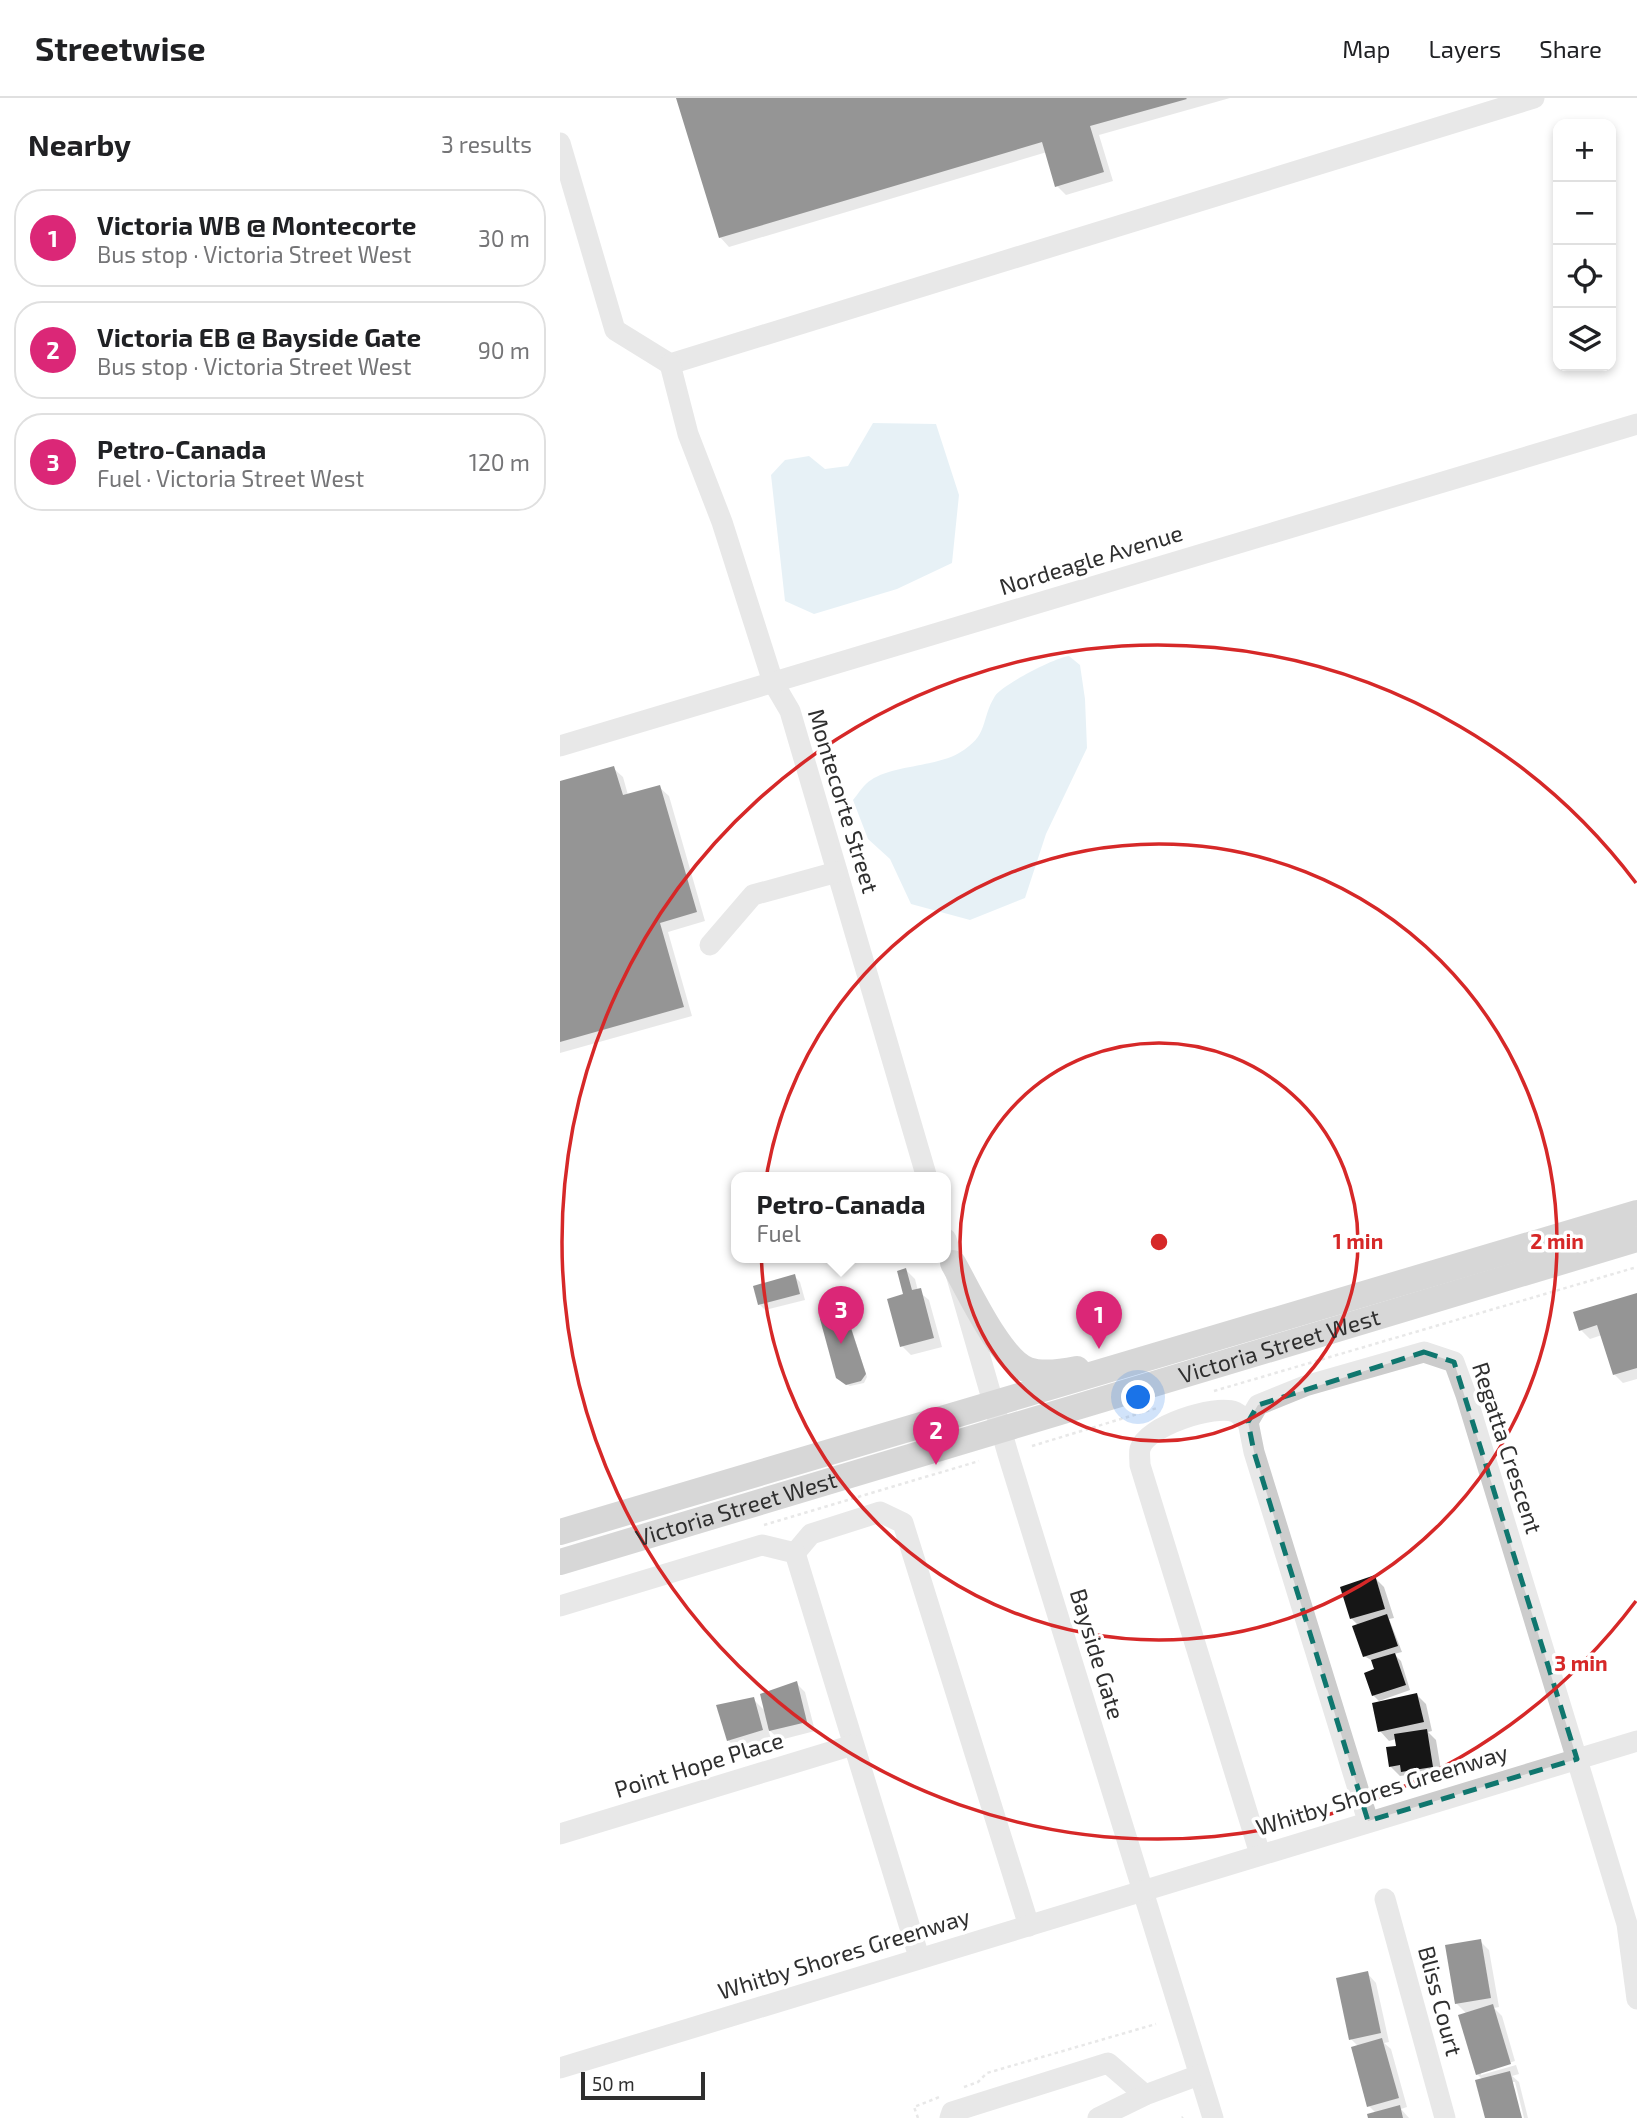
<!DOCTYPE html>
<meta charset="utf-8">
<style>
body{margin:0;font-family:"Exo 2",sans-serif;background:#f6f6f6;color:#202124}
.controls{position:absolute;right:21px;top:21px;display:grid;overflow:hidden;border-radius:14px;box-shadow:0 4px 10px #0003}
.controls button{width:63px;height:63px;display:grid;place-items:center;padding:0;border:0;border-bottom:2px solid #e0e0e0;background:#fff;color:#202124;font:35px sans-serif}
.scale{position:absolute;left:21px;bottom:18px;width:124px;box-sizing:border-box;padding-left:7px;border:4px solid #2f2f2f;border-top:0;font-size:19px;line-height:24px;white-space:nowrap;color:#2f2f2f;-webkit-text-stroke:5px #fff;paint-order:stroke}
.you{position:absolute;left:579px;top:1300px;width:24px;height:24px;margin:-18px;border:5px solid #fff;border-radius:50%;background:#1a73e8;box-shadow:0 0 0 10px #1a73e833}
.badge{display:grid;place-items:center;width:46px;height:46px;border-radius:50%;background:#db2777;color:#fff;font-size:23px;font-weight:700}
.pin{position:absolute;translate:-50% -58px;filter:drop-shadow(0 2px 4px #0008)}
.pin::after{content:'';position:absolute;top:37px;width:24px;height:21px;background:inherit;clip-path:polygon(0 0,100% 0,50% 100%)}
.popup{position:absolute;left:171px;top:1074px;width:220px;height:91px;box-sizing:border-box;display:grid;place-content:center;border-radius:14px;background:#fff;filter:drop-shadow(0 2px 5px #0005);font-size:23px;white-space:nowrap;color:#757577}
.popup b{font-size:26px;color:#202124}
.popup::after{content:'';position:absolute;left:50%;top:100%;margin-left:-14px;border:14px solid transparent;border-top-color:#fff}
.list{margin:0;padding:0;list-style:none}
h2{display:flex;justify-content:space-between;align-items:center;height:91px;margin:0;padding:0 28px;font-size:30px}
h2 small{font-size:23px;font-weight:400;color:#757577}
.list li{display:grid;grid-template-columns:46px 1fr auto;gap:21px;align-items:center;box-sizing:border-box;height:98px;margin:0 14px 14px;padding:0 14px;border:2px solid #e0e0e0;border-radius:28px}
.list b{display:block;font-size:26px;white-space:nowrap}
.list p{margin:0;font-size:23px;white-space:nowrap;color:#757577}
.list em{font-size:23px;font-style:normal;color:#757577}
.icon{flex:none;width:38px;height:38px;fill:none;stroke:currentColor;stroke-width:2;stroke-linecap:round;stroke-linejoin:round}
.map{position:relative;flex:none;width:1077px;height:2020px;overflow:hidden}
header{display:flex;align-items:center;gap:42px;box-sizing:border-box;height:98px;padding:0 35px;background:#fff;border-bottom:2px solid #e0e0e0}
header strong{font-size:33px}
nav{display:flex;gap:38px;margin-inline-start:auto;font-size:24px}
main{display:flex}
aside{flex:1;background:#fff}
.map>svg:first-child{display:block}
</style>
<header>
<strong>Streetwise</strong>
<nav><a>Map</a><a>Layers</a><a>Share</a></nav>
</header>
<main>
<aside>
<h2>Nearby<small>3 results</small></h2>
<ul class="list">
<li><span class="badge">1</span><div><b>Victoria WB @ Montecorte</b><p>Bus stop · Victoria Street West</p></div><em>30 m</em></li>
<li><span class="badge">2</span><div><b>Victoria EB @ Bayside Gate</b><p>Bus stop · Victoria Street West</p></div><em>90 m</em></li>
<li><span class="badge">3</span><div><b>Petro-Canada</b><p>Fuel · Victoria Street West</p></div><em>120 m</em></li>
</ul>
</aside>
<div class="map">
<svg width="1077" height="2020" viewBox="0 0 1077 2020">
<rect width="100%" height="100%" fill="#fff"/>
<!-- water -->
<g fill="#cae1ec">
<polygon points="313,325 376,326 399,397 392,465 337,491 254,516 225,503 211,377 225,362 249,358 265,371 288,368"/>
<path d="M 509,558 L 520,567 L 525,601 L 527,650 L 486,736 L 465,800 L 410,822 L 351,806 L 330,761 L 308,741 L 293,702 C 298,696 304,686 311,682 C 333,667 375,669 399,655 C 430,637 420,622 435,598 C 442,587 496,559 509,558 Z"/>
</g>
<!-- shadow -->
<g fill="#0003">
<polygon points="118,0 670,0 539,37 553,83 506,97 497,88 487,54 169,149 160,139"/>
<polygon points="53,670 63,679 68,697 99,689 109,698 145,823 108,834 132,918 0,955 0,685"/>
<polygon points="346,1172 355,1181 358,1193 369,1202 382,1249 351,1257 342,1248"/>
<polygon points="234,1178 240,1184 245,1202 205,1212 200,1207"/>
<polygon points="1077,1197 1077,1281 1063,1285 1054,1276 1042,1237 1030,1241 1021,1232"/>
<polygon points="279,1211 288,1220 307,1279 304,1285 290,1288 281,1283"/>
<polygon points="814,1479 824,1489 834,1520 829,1521 842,1554 834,1556 841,1563 850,1592 819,1603 813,1597 816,1572 813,1563 804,1558 799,1528 792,1521 782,1490"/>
<polygon points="236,1585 245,1594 255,1633 220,1642 208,1631 211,1641 177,1651 168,1642 193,1601 206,1614"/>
<polygon points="857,1597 866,1606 872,1633 868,1634 876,1642 882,1678 852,1682 847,1677 840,1678 831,1669 838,1649 836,1641 829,1643 820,1633"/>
<polygon points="920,1843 929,1852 939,1909 934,1910 942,1918 955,1963 921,1974 921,1977 956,1967 959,1976 952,1978 959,1984 968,2020 964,2020 955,1984 951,1984 960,2020 927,2020 923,1982 917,1976 907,1916 896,1905"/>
<polygon points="807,1875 816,1885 829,1944 824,1945 831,1951 847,2009 841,2011 849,2020 810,2020 816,2015 809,2008 798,1948 791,1941"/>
</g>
<!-- building -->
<g fill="#161616">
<polygon points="116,0 626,0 627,1 530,28 544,74 495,89 482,44 159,140"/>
<polygon points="54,668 63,697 100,687 137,814 100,825 124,909 0,944 0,683"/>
<polygon points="346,1170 352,1192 361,1190 374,1240 340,1249 327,1201 343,1196 337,1173"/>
<polygon points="235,1176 240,1196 198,1207 193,1188"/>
<polygon points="1077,1195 1077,1270 1053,1277 1037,1227 1019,1233 1013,1214"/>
<polygon points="279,1209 286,1215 306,1276 301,1283 286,1287 276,1280 260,1221 262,1215"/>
<polygon points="815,1477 825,1511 790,1521 780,1489"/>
<polygon points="827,1516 838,1548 803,1559 792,1528"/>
<polygon points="835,1555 846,1587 812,1598 804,1575 814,1571 811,1562"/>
<polygon points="237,1583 247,1624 209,1633 200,1596"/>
<polygon points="857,1595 864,1624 818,1634 812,1605"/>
<polygon points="194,1599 203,1632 167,1643 156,1607"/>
<polygon points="867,1631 873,1669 841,1674 840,1667 829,1669 826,1649 836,1648 834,1636"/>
<polygon points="921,1841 931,1900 895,1906 885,1847"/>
<polygon points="808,1873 821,1935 789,1942 776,1880"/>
<polygon points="933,1906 951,1966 916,1977 898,1917"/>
<polygon points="822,1940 839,2000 807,2009 791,1949"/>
<polygon points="950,1973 962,2020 925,2020 915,1982"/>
<polygon points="840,2007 843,2020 808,2020 807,2016"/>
</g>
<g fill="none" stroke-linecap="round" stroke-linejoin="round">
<!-- path -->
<g stroke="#ccc" stroke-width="2.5" stroke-dasharray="3.5 3.5" stroke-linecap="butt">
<polyline points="654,1293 1077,1169"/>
<polyline points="472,1348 597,1310"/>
<polyline points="204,1427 419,1363"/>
<polyline points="404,1989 418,1984 427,1975 596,1926"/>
<polyline points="358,2020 354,2009 382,1998"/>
<polyline points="622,2020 623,2019"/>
</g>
<!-- minor -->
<g stroke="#ccc" stroke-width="21">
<polyline points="0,45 55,232 110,266 974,0"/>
<polyline points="110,266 128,336 162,424 213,584 230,613 367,1080"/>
<polyline points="0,648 1077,326"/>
<polyline points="150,847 193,797 277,774"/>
<polyline points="386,1141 448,1356 653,2020"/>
<path d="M 688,1324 C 684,1321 679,1316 675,1314 C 655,1306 586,1328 580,1351 C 579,1355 580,1362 580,1367 L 700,1756"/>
<polyline points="235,1455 251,1436 320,1414 343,1425 469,1828"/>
<polyline points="0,1508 202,1447 235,1455 359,1859"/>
<polyline points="808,1723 694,1354 688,1324 698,1307 745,1288 864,1254 894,1264 906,1297 1067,1826 1077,1901"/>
<polyline points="0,1736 293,1647"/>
<polyline points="825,1801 885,2020"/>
<polyline points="0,1970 1077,1643"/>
<polyline points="390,2020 392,2014 548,1965 585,1997"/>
<polyline points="538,2020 585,1997 639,1977"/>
</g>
<!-- major -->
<g stroke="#a7a7a7" stroke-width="26">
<path d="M 393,1165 C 408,1191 440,1262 468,1272 C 483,1277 502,1274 517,1271"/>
<polyline points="0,1434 1077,1115"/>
<path id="s1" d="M 0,1464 L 1077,1141"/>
</g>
</g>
<!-- marked area -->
<path d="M0 0H1077V2020H0ZM 864,1254 L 894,1264 L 1017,1661 L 808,1723 L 694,1354 L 688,1324 L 698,1307 Z" fill="#fff" fill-opacity=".55" fill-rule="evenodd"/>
<path fill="none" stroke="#0f766e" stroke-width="5" stroke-dasharray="14 9" stroke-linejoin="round" d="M 864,1254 L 894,1264 L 1017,1661 L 808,1723 L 694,1354 L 688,1324 L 698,1307 Z"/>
<!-- distance rings -->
<g fill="none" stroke="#d62828" stroke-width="3.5">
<circle cx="599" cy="1144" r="199"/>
<circle cx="599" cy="1144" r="398"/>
<path d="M1076 1503A597 597 0 1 1 1076 785"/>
</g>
<g text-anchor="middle" stroke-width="7" stroke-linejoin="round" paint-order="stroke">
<!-- street labels -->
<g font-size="23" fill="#2f2f2f" stroke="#fff">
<text transform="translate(531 462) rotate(-17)" y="8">Nordeagle Avenue</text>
<text transform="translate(283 703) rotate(73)" y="8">Montecorte Street</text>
<text dy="8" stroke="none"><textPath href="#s1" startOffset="751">Victoria Street West</textPath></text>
<text transform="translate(947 1350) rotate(72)" y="8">Regatta Crescent</text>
<text dy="8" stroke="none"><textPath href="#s1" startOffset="184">Victoria Street West</textPath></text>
<text transform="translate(537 1556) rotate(73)" y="8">Bayside Gate</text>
<text transform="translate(139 1667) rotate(-17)" y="8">Point Hope Place</text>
<text transform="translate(822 1692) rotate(-17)" y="8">Whitby Shores Greenway</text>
<text transform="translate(284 1856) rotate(-17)" y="8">Whitby Shores Greenway</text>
<text transform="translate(880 1903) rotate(75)" y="8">Bliss Court</text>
</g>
</g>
<circle cx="599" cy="1144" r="10" fill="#d62828" stroke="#fff" stroke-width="3.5"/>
<g font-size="21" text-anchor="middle" font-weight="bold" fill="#d62828" stroke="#fff" stroke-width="7" stroke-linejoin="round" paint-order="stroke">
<text x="798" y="1151">1 min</text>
<text x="997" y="1151">2 min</text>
<text x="1021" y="1573">3 min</text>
</g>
</svg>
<div class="controls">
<button>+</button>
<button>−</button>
<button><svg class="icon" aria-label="locate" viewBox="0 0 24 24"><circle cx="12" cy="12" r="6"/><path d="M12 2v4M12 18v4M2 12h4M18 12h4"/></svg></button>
<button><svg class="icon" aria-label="layers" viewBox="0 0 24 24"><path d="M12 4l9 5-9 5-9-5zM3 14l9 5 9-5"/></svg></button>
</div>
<div class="scale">50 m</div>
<div class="you"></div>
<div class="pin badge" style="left:539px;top:1251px">1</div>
<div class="pin badge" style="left:376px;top:1367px">2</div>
<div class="pin badge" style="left:281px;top:1246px">3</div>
<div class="popup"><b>Petro-Canada</b>Fuel</div>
</div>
</main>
